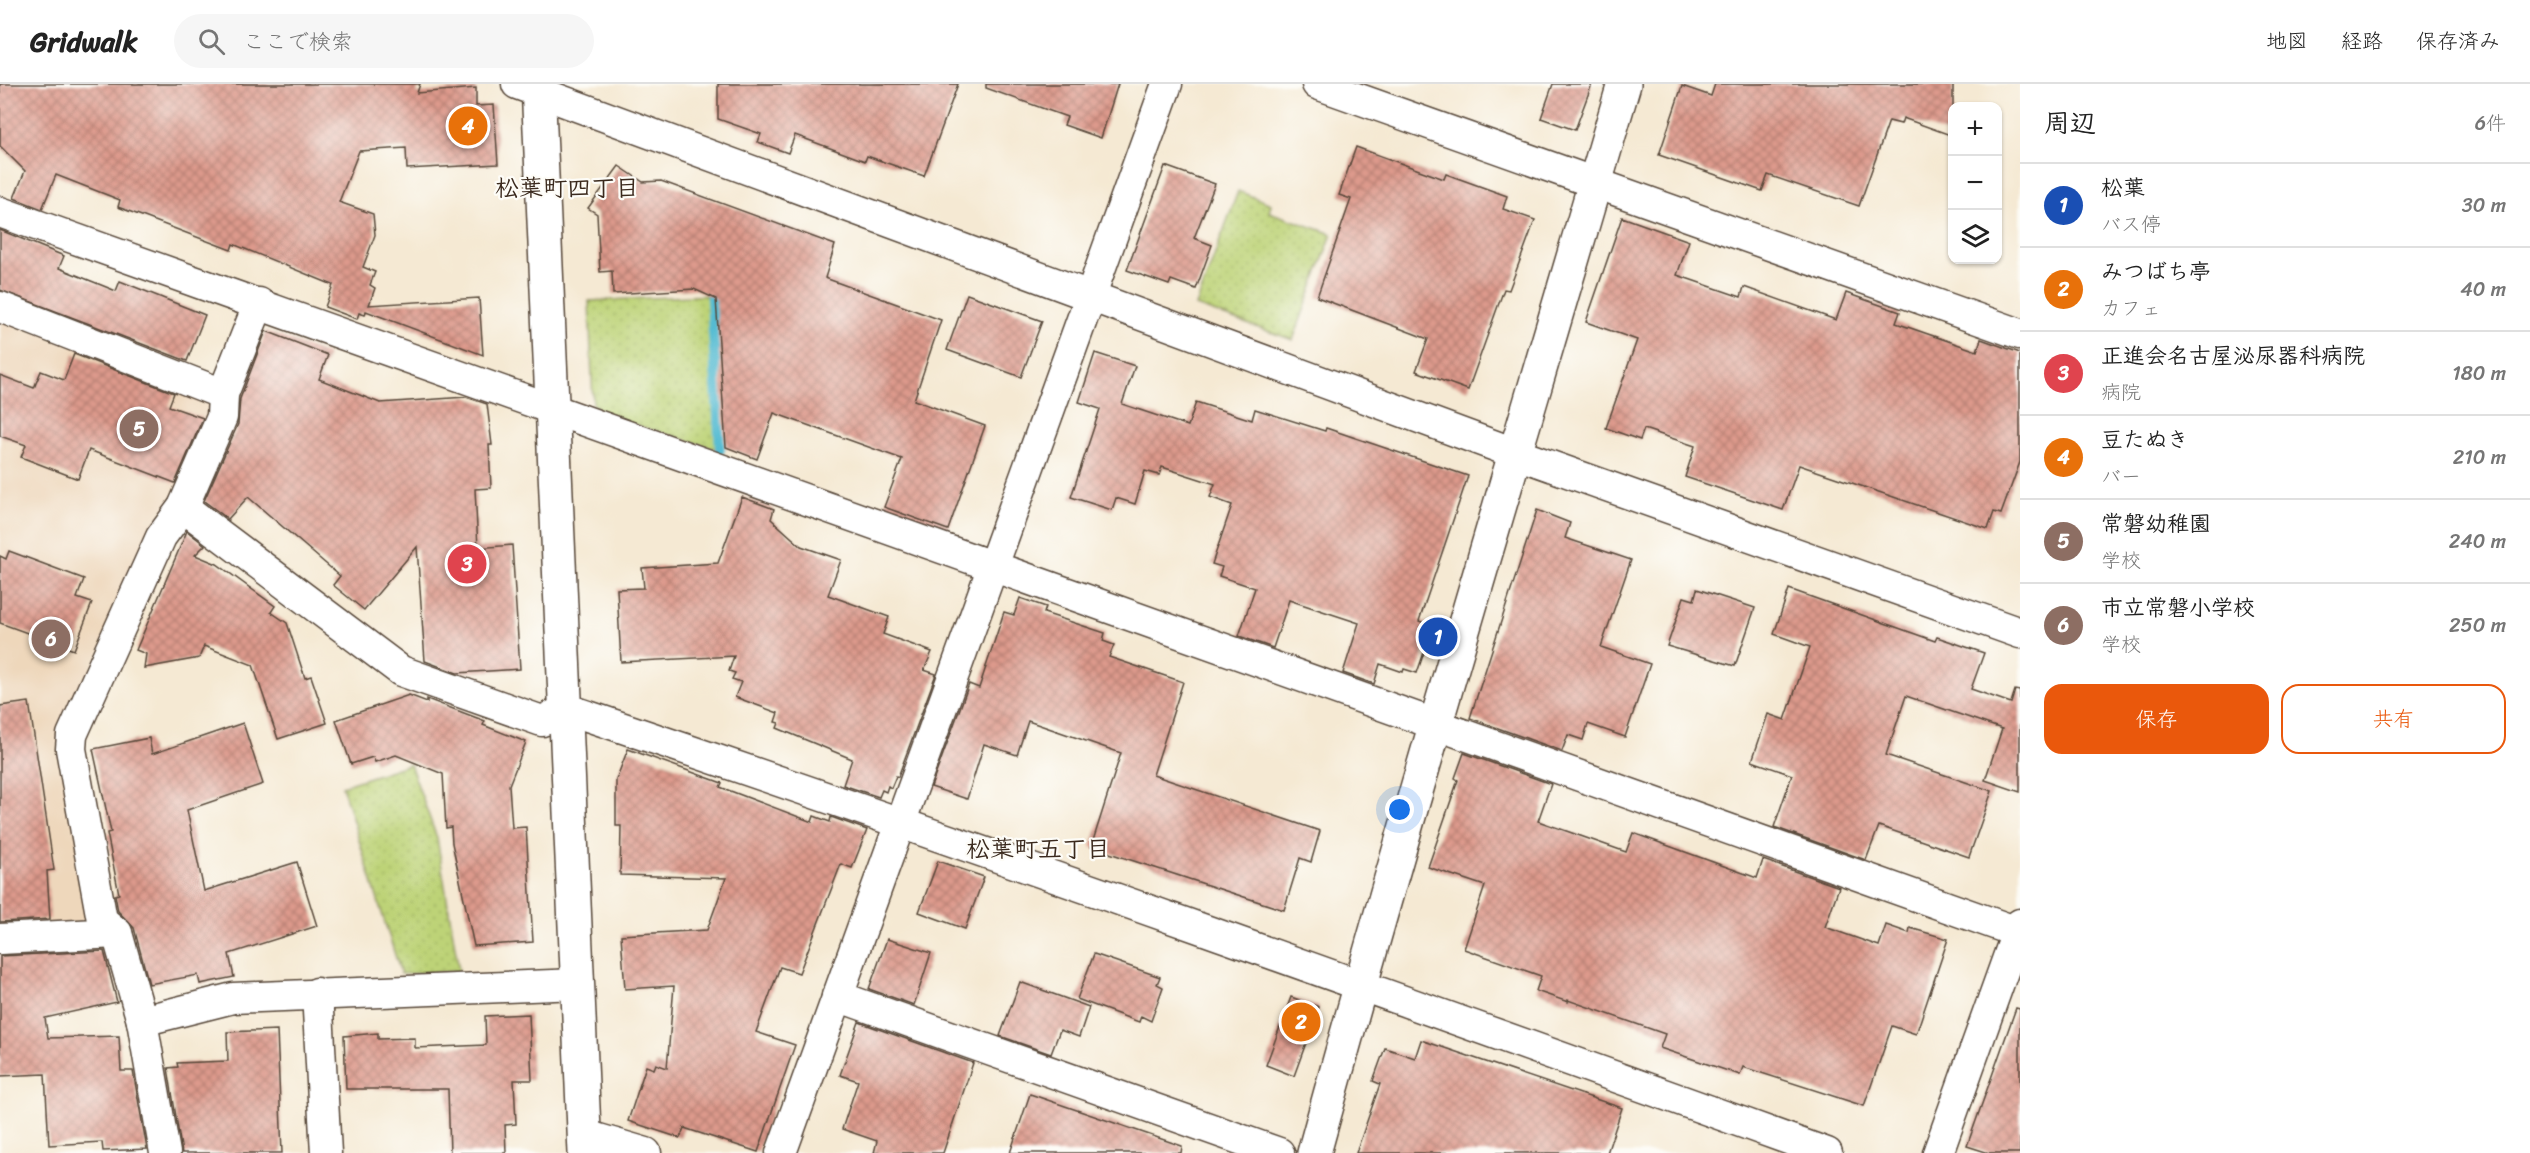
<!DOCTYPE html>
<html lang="ja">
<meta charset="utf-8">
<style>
body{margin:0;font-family:Sriracha,"Klee One",sans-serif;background:#f6f6f6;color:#222}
.controls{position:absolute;right:18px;top:18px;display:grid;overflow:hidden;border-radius:12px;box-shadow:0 2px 4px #0004}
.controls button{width:54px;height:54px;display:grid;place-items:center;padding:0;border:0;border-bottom:2px solid #e0e0e0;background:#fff;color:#222;font:30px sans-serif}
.you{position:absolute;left:1400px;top:726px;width:21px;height:21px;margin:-15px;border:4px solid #fff;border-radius:50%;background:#1a73e8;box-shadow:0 0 0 9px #1a73e833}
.badge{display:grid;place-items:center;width:39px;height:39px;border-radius:50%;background:#ea580c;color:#fff;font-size:20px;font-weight:700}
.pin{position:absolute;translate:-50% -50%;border:3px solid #fff;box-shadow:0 2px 6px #0006}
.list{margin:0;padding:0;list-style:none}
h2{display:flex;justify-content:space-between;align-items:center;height:78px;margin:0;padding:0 24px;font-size:26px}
h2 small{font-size:20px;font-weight:400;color:#767676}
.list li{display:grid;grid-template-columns:39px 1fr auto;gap:18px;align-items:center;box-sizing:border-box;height:84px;padding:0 24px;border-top:2px solid #e0e0e0}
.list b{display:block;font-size:22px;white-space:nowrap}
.list p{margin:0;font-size:20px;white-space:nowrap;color:#767676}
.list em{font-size:20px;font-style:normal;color:#767676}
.actions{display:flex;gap:12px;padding:18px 24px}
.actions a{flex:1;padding:14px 0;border:2px solid #ea580c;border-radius:18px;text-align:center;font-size:21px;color:#ea580c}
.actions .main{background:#ea580c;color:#fff}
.icon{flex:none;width:33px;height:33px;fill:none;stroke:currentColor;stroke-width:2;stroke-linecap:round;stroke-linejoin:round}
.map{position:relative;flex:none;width:2020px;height:1069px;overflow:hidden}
header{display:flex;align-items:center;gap:36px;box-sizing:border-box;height:84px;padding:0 30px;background:#fff;border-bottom:2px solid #e0e0e0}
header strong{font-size:28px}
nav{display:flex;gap:33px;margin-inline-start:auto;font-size:21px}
.search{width:420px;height:54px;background:#f6f6f6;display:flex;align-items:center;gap:15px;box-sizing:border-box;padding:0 21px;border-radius:33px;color:#767676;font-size:22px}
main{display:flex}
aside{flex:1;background:#fff}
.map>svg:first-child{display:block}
</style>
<header>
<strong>Gridwalk</strong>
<div class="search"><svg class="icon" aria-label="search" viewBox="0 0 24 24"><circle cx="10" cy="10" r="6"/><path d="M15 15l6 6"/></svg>ここで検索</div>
<nav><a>地図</a><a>経路</a><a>保存済み</a></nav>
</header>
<main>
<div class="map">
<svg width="2020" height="1069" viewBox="0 0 2020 1069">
<defs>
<pattern id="green-dots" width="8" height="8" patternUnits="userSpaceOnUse" patternTransform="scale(1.5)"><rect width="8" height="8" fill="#bdd377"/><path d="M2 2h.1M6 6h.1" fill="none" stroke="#a3b566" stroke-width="1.8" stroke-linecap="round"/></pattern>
<pattern id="building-cross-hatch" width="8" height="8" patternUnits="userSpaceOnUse" patternTransform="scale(1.5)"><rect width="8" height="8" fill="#dd9a8c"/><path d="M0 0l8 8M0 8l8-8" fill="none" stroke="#b47e72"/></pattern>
</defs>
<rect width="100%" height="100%" fill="#fdfcf7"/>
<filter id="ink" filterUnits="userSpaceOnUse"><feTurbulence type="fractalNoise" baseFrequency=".0167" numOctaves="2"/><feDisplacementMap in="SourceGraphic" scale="12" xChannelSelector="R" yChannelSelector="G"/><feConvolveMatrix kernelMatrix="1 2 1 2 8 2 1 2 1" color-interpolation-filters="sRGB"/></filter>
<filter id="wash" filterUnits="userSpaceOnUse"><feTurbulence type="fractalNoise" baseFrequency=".008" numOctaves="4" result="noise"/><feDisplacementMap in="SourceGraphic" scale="24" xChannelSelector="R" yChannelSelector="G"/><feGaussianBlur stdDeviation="1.35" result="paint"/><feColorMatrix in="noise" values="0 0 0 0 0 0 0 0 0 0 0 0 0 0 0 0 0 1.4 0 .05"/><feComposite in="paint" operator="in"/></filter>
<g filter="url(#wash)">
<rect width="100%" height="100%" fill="#f5e9d3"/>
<!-- built -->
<polygon fill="#eed7bb" points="0,233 211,317 214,331 63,645 89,826 82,839 0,843"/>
<!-- green -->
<g fill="url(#green-dots)" stroke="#7c7e4a" stroke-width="1.5">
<polygon points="1238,107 1271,120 1269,128 1332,150 1293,256 1196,222"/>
<polygon points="711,211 720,366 605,332 593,320 589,217"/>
<polygon points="410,680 437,754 459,887 401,890 342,702"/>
</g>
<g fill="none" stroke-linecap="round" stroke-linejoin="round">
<!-- stream -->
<polyline stroke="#54bbd2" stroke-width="10" points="710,199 720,366"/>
</g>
<g id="blocks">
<!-- building -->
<g fill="url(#building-cross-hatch)">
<polygon points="0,0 420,0 417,9 476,4 476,22 494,21 498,80 407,85 406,64 359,67 339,118 373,130 375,151 363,183 375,188 370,201 375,204 369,221 479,214 483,271 366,227 365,231 359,229 357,235 325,223 333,201 233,160 231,166 118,123 120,116 56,91 42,125 14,114 25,87 0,62"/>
<polygon points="718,0 958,0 924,92 867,72 865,77 795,51 788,69 758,58 761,50 718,35"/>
<polygon points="986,0 1118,0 1101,54 1064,41 1067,33 986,4"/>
<polygon points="1553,0 1592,0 1575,46 1541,34"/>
<polygon points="1715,0 1953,0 1953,52 1903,34 1901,40 1889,37 1859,122 1768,91 1762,107 1659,71 1682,2 1711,12"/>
<polygon points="1356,63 1444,95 1446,90 1507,112 1503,125 1535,136 1509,206 1504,205 1468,306 1416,287 1428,255 1317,213 1351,115 1339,111"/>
<polygon points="619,82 643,98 661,97 835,161 825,194 941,236 914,316 985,342 948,446 884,423 902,375 774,329 757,375 726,363 716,215 694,205 613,210 612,187 600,188 597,130 588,124"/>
<polygon points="1165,82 1215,100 1194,154 1212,161 1196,205 1171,196 1169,201 1127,186"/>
<polygon points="1622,133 1689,157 1677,191 1741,213 1744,203 1836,236 1846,209 1900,228 1896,239 1977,267 1981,255 2020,269 2020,378 2001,430 1994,428 1988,445 1799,381 1783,426 1685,393 1695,362 1644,345 1640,356 1606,344 1637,256 1586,238"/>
<polygon points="0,146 64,172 59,184 116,207 120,197 205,231 187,277 0,206"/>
<polygon points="967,210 1042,237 1021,293 947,266"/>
<polygon points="266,247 328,271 319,295 380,319 466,313 487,320 492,361 489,361 491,404 475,405 478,464 512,461 520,585 457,589 425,577 417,463 364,526 333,501 340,492 248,413 228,435 204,417 238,340 240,315"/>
<polygon points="1095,269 1135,282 1122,320 1188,342 1196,318 1252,336 1255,325 1325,347 1326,344 1468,392 1419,537 1433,542 1417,589 1404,585 1403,588 1380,580 1374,600 1343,589 1359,539 1289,516 1273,564 1239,552 1255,504 1219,492 1222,483 1212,480 1232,421 1210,413 1215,400 1162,383 1159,391 1145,387 1135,420 1116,414 1112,426 1071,413 1100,325 1079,318"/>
<polygon points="74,270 174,309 169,322 203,334 175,399 89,366 78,395 21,373 26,361 0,352 0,291 34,304 41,287 64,296"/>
<polygon points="742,413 774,425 771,435 801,462 841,476 828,511 889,533 883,550 932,568 924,586 936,590 898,693 896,692 891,704 888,702 886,708 882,706 879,713 843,701 852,675 777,644 779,639 775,638 778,629 735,613 741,598 732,595 735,589 729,587 734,572 621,578 617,505 644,504 642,484 718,479"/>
<polygon points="1537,426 1570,439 1565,454 1631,476 1601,563 1650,580 1625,653 1588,640 1583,656 1568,651 1562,667 1470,634"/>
<polygon points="187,447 205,461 195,471 217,480 275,522 271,528 287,539 305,594 311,592 327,639 278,655 253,581 204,562 199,574 144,584 146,570 136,566"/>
<polygon points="9,467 84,495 77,514 92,519 74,566 0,539 0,472 6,475"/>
<polygon points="1697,505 1755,524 1735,582 1667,562 1684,513 1694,516"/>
<polygon points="1789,505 1935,557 1937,553 1984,569 1971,605 2011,619 2015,606 2020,607 2020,708 1985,696 2002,645 1906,612 1886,671 1992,707 1969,773 1879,742 1866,776 1774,743 1792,691 1752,677 1768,630 1785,636 1810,563 1774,550"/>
<polygon points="1020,514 1046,523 1044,529 1105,549 1103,557 1114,561 1109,573 1183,598 1153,691 1320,747 1311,778 1300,774 1284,826 1091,763 1121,669 1028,637 1017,671 984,660 967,715 931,703 969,600 979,604 1004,528 1014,531"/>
<polygon points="409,611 427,618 427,615 485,637 483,641 526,658 509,701 512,744 526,743 533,858 474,862 452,759 451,743 446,744 443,690 396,671 375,678 373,673 351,680 336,636"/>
<polygon points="29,618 54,786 47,787 50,835 0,838 0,622"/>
<polygon points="243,639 263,700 187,726 204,807 297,778 317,842 229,870 234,893 200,900 198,891 149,900 134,844 118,827 115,811 119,810 107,749 111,748 93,665 149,654 152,670"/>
<polygon points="628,665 722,699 720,703 812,738 814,732 830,738 831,733 867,746 852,784 841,780 799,889 780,883 756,948 795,961 758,1068 684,1044 680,1054 628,1037 646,982 654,985 656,980 667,984 674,902 625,905 621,851 707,846 726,794 620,791 621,742 616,742 616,696"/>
<polygon points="1464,669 1551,700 1538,737 1626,768 1633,749 1757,794 1763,776 1839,803 1825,843 1879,862 1886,841 1909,849 1910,844 1948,855 1916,950 1892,942 1864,1022 1743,983 1740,991 1660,964 1665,950 1568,916 1568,918 1536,907 1541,892 1464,865 1485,802 1428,783 1458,696 1455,694"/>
<polygon points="938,777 984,793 965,845 919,828"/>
<polygon points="887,855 931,869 914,921 869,905"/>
<polygon points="104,867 117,918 45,934 48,954 119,952 121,987 133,987 147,1065 103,1067 102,1058 49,1061 45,990 0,992 0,872"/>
<polygon points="1094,870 1160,893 1157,900 1163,903 1151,937 1141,932 1139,938 1077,915"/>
<polygon points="1020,898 1089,923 1079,953 1060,946 1051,970 1000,952"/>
<polygon points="1291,913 1319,923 1294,992 1266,981"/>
<polygon points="2016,924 2020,925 2020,1069 1989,1069 1967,1062"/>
<polygon points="529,930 532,996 514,996 516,1040 505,1041 506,1069 450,1069 448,1005 346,1005 344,952 378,949 378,955 415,954 415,964 486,961 485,932"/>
<polygon points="859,938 973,979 943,1069 874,1069 877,1057 842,1045 858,997 840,991"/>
<polygon points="277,946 282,1069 182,1069 168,984 178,983 177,979 228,977 227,948"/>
<polygon points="1421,956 1622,1024 1607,1069 1356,1069 1380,1000 1373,997 1385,964 1415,974"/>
<polygon points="1030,1010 1182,1062 1181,1069 1010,1069"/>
</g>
</g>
</g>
<g filter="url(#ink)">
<use href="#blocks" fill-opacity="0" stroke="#574739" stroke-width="1.5"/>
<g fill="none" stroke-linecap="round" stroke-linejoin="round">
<defs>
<g id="street">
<polyline points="517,0 1517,370 2020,549"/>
<polyline points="1317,0 2020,250"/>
<polyline points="0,128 2020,849"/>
<polyline points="0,223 223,310"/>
<path d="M 183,423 L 401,587 L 542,637 L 567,625 C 989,767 1408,918 1827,1069"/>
<polyline points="0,855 117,849"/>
<polyline points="317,909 326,1069"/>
<polyline points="837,912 1279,1069"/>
<polyline points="142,937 233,914 578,900"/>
<polyline points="585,1051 646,1069"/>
<polyline points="165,1069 142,937 117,849 102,836 71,665 72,651 161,453 183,423 222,333 223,310 259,219"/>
<polyline points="781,1069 1167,0"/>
<polyline points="1938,1069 2020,840"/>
</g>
<g id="secondary">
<polyline points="538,0 585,1069"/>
<path d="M 1314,1069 C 1412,711 1520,356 1624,0"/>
</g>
</defs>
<!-- street casing -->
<use href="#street" stroke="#574739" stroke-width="33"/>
<!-- secondary casing -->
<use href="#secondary" stroke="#574739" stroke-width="36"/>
<!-- street -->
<use href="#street" stroke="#fff" stroke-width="30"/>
<!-- secondary -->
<use href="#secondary" stroke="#fff" stroke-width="33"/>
</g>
</g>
<g text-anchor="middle" stroke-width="4.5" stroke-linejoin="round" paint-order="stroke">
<!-- neighbourhood labels -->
<g font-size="24" font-weight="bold" fill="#3b2a1e" stroke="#fdfcf7">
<text x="567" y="112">松葉町四丁目</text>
<text x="1038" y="773">松葉町五丁目</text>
</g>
</g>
</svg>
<div class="controls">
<button>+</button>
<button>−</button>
<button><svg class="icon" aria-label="layers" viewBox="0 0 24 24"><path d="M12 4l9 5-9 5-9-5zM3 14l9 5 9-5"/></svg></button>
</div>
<div class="you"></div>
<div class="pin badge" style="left:1438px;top:553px;background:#1a4fb4">1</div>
<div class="pin badge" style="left:1301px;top:938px;background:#e8710a">2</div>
<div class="pin badge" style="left:467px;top:480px;background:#e0444e">3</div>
<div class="pin badge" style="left:468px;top:42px;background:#e8710a">4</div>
<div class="pin badge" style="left:139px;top:345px;background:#8d6e63">5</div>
<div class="pin badge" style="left:51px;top:555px;background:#8d6e63">6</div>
</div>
<aside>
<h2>周辺<small>6件</small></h2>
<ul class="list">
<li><span class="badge" style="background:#1a4fb4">1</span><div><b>松葉</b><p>バス停</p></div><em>30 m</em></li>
<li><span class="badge" style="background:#e8710a">2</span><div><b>みつばち亭</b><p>カフェ</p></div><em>40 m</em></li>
<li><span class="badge" style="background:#e0444e">3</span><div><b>正進会名古屋泌尿器科病院</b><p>病院</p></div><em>180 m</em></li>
<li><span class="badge" style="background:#e8710a">4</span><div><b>豆たぬき</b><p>バー</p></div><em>210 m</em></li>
<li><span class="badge" style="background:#8d6e63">5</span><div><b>常磐幼稚園</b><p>学校</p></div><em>240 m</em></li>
<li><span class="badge" style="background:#8d6e63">6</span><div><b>市立常磐小学校</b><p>学校</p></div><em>250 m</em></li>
</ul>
<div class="actions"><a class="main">保存</a><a>共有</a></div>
</aside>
</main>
